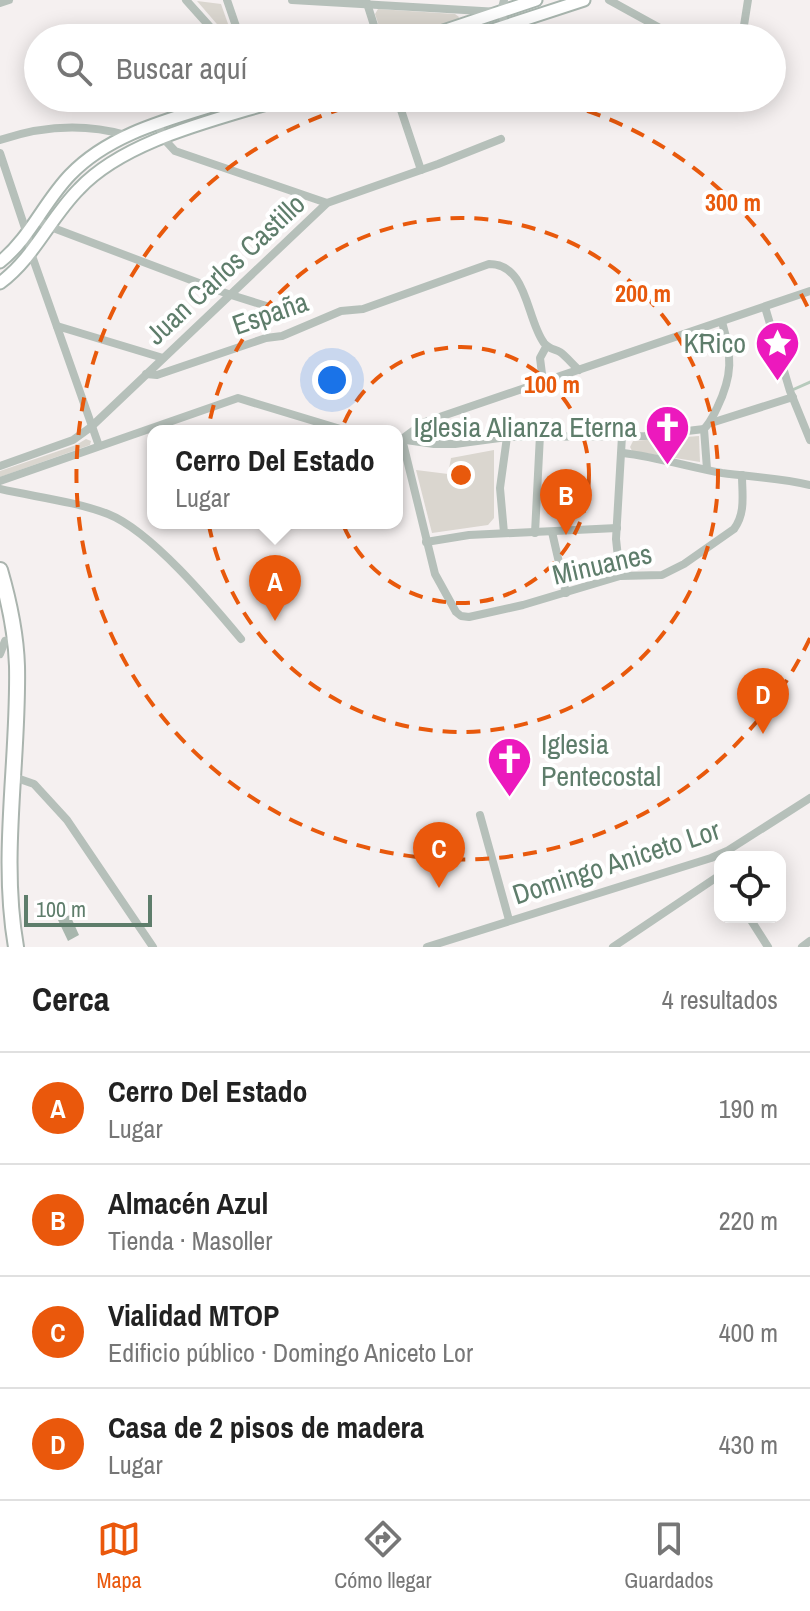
<!DOCTYPE html>
<html lang="es">
<meta charset="utf-8">
<style>
body{margin:0;font-family:"Archivo Narrow",sans-serif;background:#f2f2f2;color:#222}
.controls{position:absolute;right:24px;bottom:24px;display:grid;overflow:hidden;border-radius:16px;box-shadow:0 4px 20px #0003}
.controls button{width:72px;height:72px;display:grid;place-items:center;padding:0;border:0;border-bottom:2px solid #e0e0e0;background:#fff;color:#222;font:40px sans-serif}
.scale{position:absolute;left:24px;bottom:20px;width:128px;box-sizing:border-box;padding-left:8px;border:4px solid #5e7d6b;border-top:0;font-size:22px;line-height:28px;white-space:nowrap;color:#5e7d6b;-webkit-text-stroke:6px #fff;paint-order:stroke}
.you{position:absolute;left:332px;top:380px;width:28px;height:28px;margin:-20px;border:6px solid #fff;border-radius:50%;background:#1a73e8;box-shadow:0 0 0 12px #1a73e833}
.badge{display:grid;place-items:center;width:52px;height:52px;border-radius:50%;background:#ea580c;color:#fff;font-size:26px;font-weight:700}
.pin{position:absolute;translate:-50% -66px;filter:drop-shadow(0 2px 4px #0008)}
.pin::after{content:'';position:absolute;top:42px;width:28px;height:24px;background:inherit;clip-path:polygon(0 0,100% 0,50% 100%)}
.popup{position:absolute;left:147px;top:425px;width:256px;height:104px;box-sizing:border-box;display:grid;place-content:center;border-radius:16px;background:#fff;filter:drop-shadow(0 2px 6px #0005);font-size:26px;white-space:nowrap;color:#767676}
.popup b{font-size:30px;color:#222}
.popup::after{content:'';position:absolute;left:50%;top:100%;margin-left:-16px;border:16px solid transparent;border-top-color:#fff}
.list{margin:0;padding:0;list-style:none}
h2{display:flex;justify-content:space-between;align-items:center;height:104px;margin:0;padding:0 32px;font-size:34px}
h2 small{font-size:26px;font-weight:400;color:#767676}
.list li{display:grid;grid-template-columns:52px 1fr auto;gap:24px;align-items:center;box-sizing:border-box;height:112px;padding:0 32px;border-top:2px solid #e0e0e0}
.list b{display:block;font-size:30px;white-space:nowrap}
.list p{margin:0;font-size:26px;white-space:nowrap;color:#767676}
.list em{font-size:26px;font-style:normal;color:#767676}
.icon{flex:none;width:44px;height:44px;fill:none;stroke:currentColor;stroke-width:2;stroke-linecap:round;stroke-linejoin:round}
.map{position:relative;flex:none;width:810px;height:947px;overflow:hidden}
.search{position:absolute;background:#fff;box-shadow:0 4px 20px #0003;left:24px;right:24px;top:24px;height:88px;display:flex;align-items:center;gap:20px;box-sizing:border-box;padding:0 28px;border-radius:44px;color:#767676;font-size:30px}
.sheet{height:552px;background:#fff}
nav{display:flex;justify-content:space-around;align-items:center;box-sizing:border-box;height:112px;border-top:2px solid #e0e0e0;background:#fff;font-size:22px;color:#767676}
nav a{display:grid;justify-items:center;gap:4px}
nav .on{color:#ea580c}
.map>svg:first-child{display:block}
</style>
<div class="map">
<svg width="810" height="947" viewBox="0 0 810 947">
<rect width="100%" height="100%" fill="#f5f0f0"/>
<!-- green -->
<g fill="#dad6cf">
<polygon points="197,1 221,4 233,38 229,38"/>
<polygon points="378,9 455,14 459,17 457,22 409,38 383,38 375,14"/>
<polygon points="699,436 700,462 632,451 630,447 633,441"/>
<polygon points="86,439 91,441 90,445 0,477 0,471 76,445"/>
<polygon points="494,450 494,518 488,525 432,533 416,470 448,474 451,458"/>
</g>
<g fill="none" stroke-linecap="round" stroke-linejoin="round">
<!-- stream -->
<polyline stroke="#b7cabc" stroke-width="3" points="790,391 810,382"/>
</g>
<!-- building -->
<polygon fill="#a8b6ad" points="70,915 79,935 68,941 58,920"/>
<g fill="none" stroke-linecap="round" stroke-linejoin="round">
<defs>
<g id="secondary">
<polyline points="422,38 536,0"/>
<polyline points="468,38 584,0"/>
<path d="M 0,262 C 30,238 44,202 70,175 C 113,130 180,117 237,98"/>
<path d="M 0,283 C 34,258 50,218 79,189 C 127,138 221,119 286,98"/>
</g>
<path id="highway" d="M 0,570 C 9,601 16,634 17,666 C 19,760 0,855 16,947"/>
</defs>
<!-- secondary casing -->
<use href="#secondary" stroke="#a8b5ae" stroke-width="15"/>
<!-- highway casing -->
<use href="#highway" stroke="#aab4ae" stroke-width="18"/>
<!-- street -->
<g stroke="#b6c0ba" stroke-width="8">
<polyline points="186,0 220,38"/>
<polyline points="227,0 240,38"/>
<polyline points="292,0 499,12"/>
<polyline points="366,0 378,38"/>
<polyline points="504,0 501,12 505,26"/>
<polyline points="609,0 678,38"/>
<polyline points="0,3 9,0"/>
<polyline points="742,38 748,0"/>
<polyline points="397,98 421,170"/>
<polyline points="159,125 163,138 175,151 327,203"/>
<path d="M 0,140 C 41,126 84,123 126,135"/>
<polyline points="0,153 27,234 31,253 99,446"/>
<polyline points="36,219 48,226 228,294 273,308"/>
<polyline points="765,307 790,391 810,440"/>
<polyline points="57,326 163,358"/>
<path d="M 146,374 L 157,375 L 266,338 L 282,336 L 341,311 L 363,309 L 489,264 C 528,264 526,319 544,343 C 549,349 554,349 560,352 C 567,357 573,365 579,370"/>
<polyline points="543,382 540,358 546,347"/>
<polyline points="711,423 793,397"/>
<polyline points="399,439 434,444 455,444 507,437 645,436 704,429"/>
<path d="M 402,439 L 435,574 L 456,612 L 461,616 L 469,617 L 523,605 L 620,576 L 662,575 L 684,564 L 734,529 C 746,513 742,494 742,475"/>
<polyline points="402,439 425,422 810,291"/>
<path d="M 623,453 C 657,457 689,467 722,473 C 752,477 781,478 810,485"/>
<polyline points="0,466 73,440 91,427 327,203 438,164 501,139"/>
<path d="M 707,469 L 704,429 C 711,422 713,416 717,408 C 733,375 732,356 722,322"/>
<polyline points="0,481 238,398 347,431"/>
<path d="M 0,489 C 35,497 74,501 108,514 C 151,531 211,603 241,639"/>
<polyline points="552,532 566,593"/>
<polyline points="504,533 500,488 507,437"/>
<polyline points="535,533 540,435"/>
<polyline points="426,542 469,535 617,528"/>
<polyline points="620,576 616,539 622,436"/>
<polyline points="0,654 5,641"/>
<polyline points="11,776 34,784 67,820 153,947"/>
<polyline points="480,815 509,920"/>
<polyline points="749,917 768,947"/>
<polyline points="427,947 711,858 727,851 810,798"/>
<polyline points="613,947 720,875"/>
<polyline points="802,947 810,941"/>
</g>
<!-- secondary -->
<use href="#secondary" stroke="#fff" stroke-width="11"/>
<!-- highway -->
<use href="#highway" stroke="#fff" stroke-width="14"/>
</g>
<!-- distance rings -->
<g fill="none" stroke="#e8590c" stroke-width="4" stroke-dasharray="14 10">
<circle cx="461" cy="475" r="128"/>
<circle cx="461" cy="475" r="257"/>
<path d="M810 638A385 385 0 1 1 381 98M541 98A385 385 0 0 1 810 312"/>
</g>
<!-- icons -->
<defs>
<symbol id="sight-pin" viewBox="-11 -11 22 30"><path d="M0 17L-7.5 6A9.5 9.5 0 1 1 7.5 6Z" fill="#ec19bd" stroke="#fff"/><path d="M0-6L1.8-2.2L6-1.7L2.9 1.2L3.7 5.4L0 3.3L-3.7 5.4L-2.9 1.2L-6-1.7L-1.8-2.2Z" fill="#fff"/></symbol>
<symbol id="church-pin" viewBox="-11 -11 22 30"><path d="M0 17L-7.5 6A9.5 9.5 0 1 1 7.5 6Z" fill="#ec19bd" stroke="#fff"/><path d="M-1.2-6h2.4v3.5h3.3v2.4h-3.3V6h-2.4V-.1h-3.3v-2.4h3.3Z" fill="#fff"/></symbol>
</defs>
<g fill-rule="evenodd">
<use href="#sight-pin" x="752" y="318" width="51" height="69"/>
<use href="#church-pin" x="642" y="402" width="51" height="69"/>
<use href="#church-pin" x="484" y="734" width="51" height="69"/>
</g>
<g text-anchor="middle" stroke-width="8" stroke-linejoin="round" paint-order="stroke">
<!-- street labels -->
<g font-size="28" fill="#5e7d6b" stroke="#fff">
<text transform="translate(225 269) rotate(-43)" y="10">Juan Carlos Castillo</text>
<text transform="translate(270 313) rotate(-19)" y="10">España</text>
<text transform="translate(602 564) rotate(-13)" y="10">Minuanes</text>
<text transform="translate(616 862) rotate(-18)" y="10">Domingo Aniceto Lor</text>
</g>
<!-- poi labels -->
<g font-size="28" fill="#5e7d6b" stroke="#fff" text-anchor="end">
<text x="746" y="353">K´Rico</text>
<text x="637" y="437">Iglesia Alianza Eterna</text>
<text x="541" y="754" text-anchor="start">Iglesia<tspan x="541" dy="32">Pentecostal</tspan></text>
</g>
</g>
<circle cx="461" cy="475" r="12" fill="#e8590c" stroke="#fff" stroke-width="4"/>
<g font-size="24" text-anchor="middle" font-weight="bold" fill="#e8590c" stroke="#fff" stroke-width="8" stroke-linejoin="round" paint-order="stroke">
<text x="733" y="211">300 m</text>
<text x="643" y="302">200 m</text>
<text x="552" y="393">100 m</text>
</g>
</svg>
<div class="controls">
<button><svg class="icon" aria-label="locate" viewBox="0 0 24 24"><circle cx="12" cy="12" r="6"/><path d="M12 2v4M12 18v4M2 12h4M18 12h4"/></svg></button>
</div>
<div class="scale">100 m</div>
<div class="you"></div>
<div class="pin badge" style="left:275px;top:621px">A</div>
<div class="popup"><b>Cerro Del Estado</b>Lugar</div>
<div class="pin badge" style="left:566px;top:535px">B</div>
<div class="pin badge" style="left:439px;top:888px">C</div>
<div class="pin badge" style="left:763px;top:734px">D</div>
<div class="search"><svg class="icon" aria-label="search" viewBox="0 0 24 24"><circle cx="10" cy="10" r="6"/><path d="M15 15l6 6"/></svg>Buscar aquí</div>
</div>
<section class="sheet">
<h2>Cerca<small>4 resultados</small></h2>
<ul class="list">
<li><span class="badge">A</span><div><b>Cerro Del Estado</b><p>Lugar</p></div><em>190 m</em></li>
<li><span class="badge">B</span><div><b>Almacén Azul</b><p>Tienda · Masoller</p></div><em>220 m</em></li>
<li><span class="badge">C</span><div><b>Vialidad MTOP</b><p>Edificio público · Domingo Aniceto Lor</p></div><em>400 m</em></li>
<li><span class="badge">D</span><div><b>Casa de 2 pisos de madera</b><p>Lugar</p></div><em>430 m</em></li>
</ul>
</section>
<nav>
<a class="on"><svg class="icon" aria-label="map" viewBox="0 0 24 24"><path d="M3 6l6-2 6 2 6-2v14l-6 2-6-2-6 2zM9 4v14M15 6v14"/></svg>Mapa</a>
<a><svg class="icon" aria-label="directions" viewBox="0 0 24 24"><path d="M12 3l9 9-9 9-9-9zM9 14v-3h6M13 9l2 2-2 2"/></svg>Cómo llegar</a>
<a><svg class="icon" aria-label="saved" viewBox="0 0 24 24"><path d="M7 4h10v16l-5-4-5 4z"/></svg>Guardados</a>
</nav>
